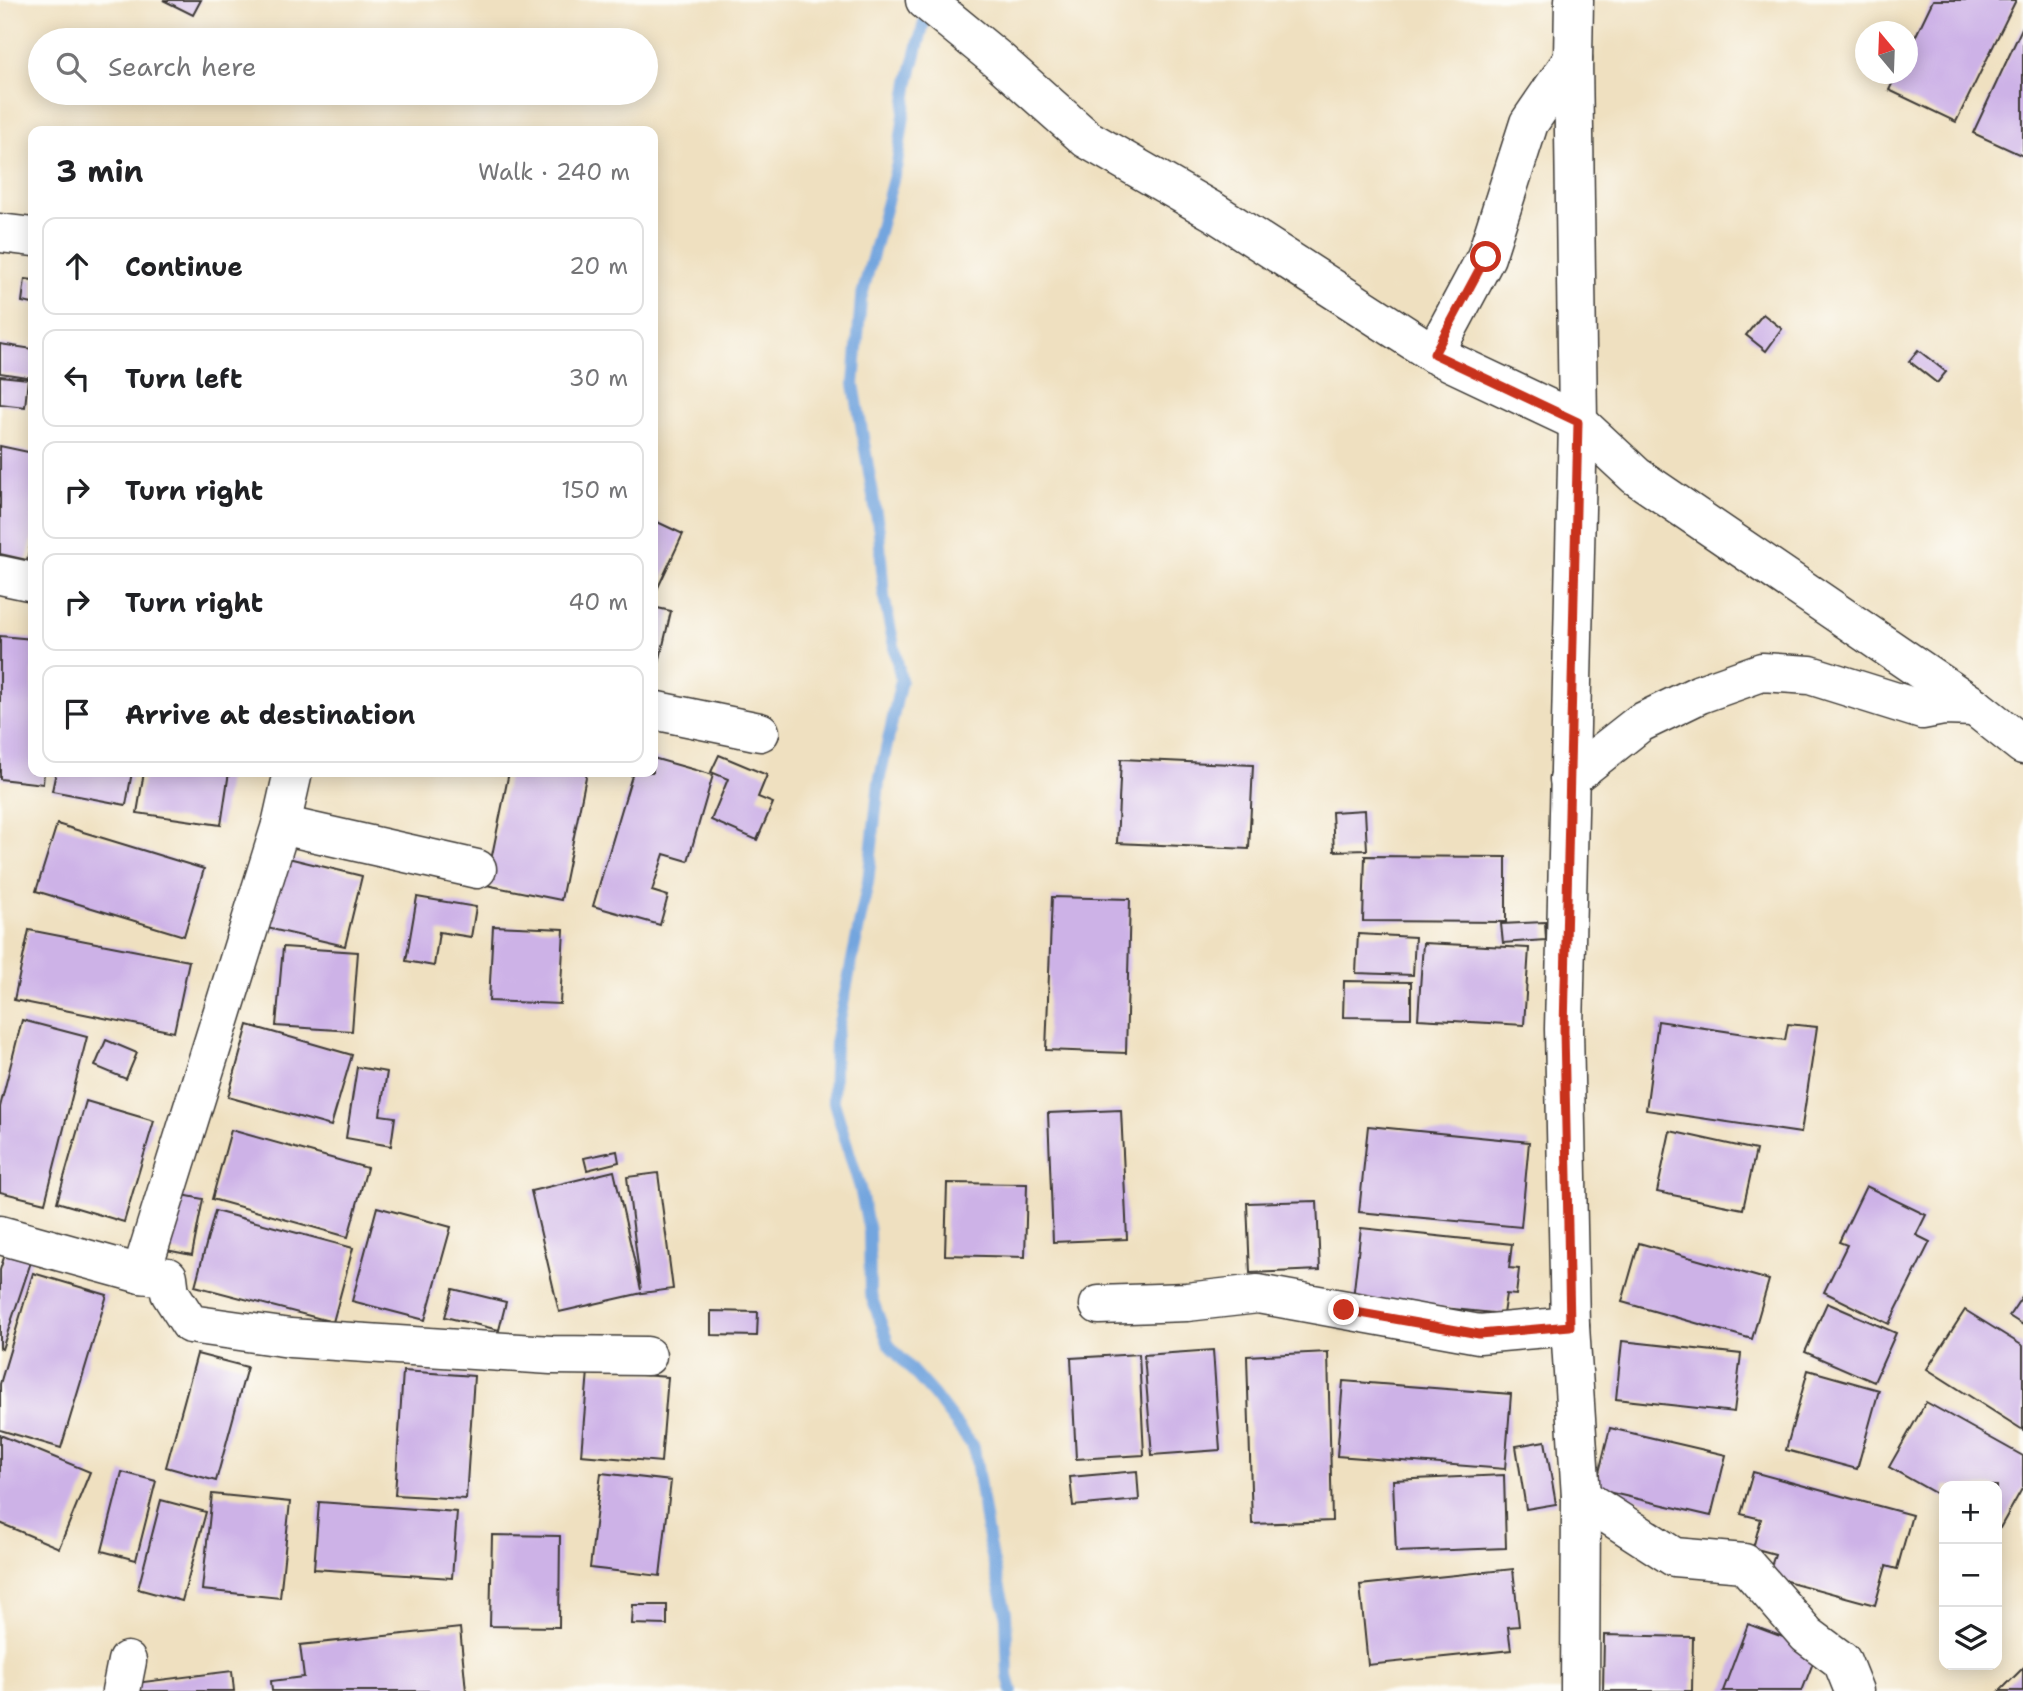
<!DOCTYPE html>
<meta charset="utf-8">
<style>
body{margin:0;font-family:"Shantell Sans",sans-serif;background:#f2f2f2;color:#202124}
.controls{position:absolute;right:21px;bottom:21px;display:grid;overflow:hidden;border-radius:14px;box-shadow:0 4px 18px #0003}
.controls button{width:63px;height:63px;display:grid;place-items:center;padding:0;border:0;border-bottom:2px solid #e0e0e0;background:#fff;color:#202124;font:35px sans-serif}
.compass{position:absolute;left:1855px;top:21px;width:63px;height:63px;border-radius:50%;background:#fff;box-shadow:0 4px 18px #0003;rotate:341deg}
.stop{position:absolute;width:21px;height:21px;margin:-16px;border:5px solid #c8321e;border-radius:50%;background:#fff}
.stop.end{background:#c8321e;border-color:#fff;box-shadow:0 2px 7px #0008}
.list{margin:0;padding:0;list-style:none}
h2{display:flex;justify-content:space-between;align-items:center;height:91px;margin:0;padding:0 28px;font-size:30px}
h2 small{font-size:23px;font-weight:400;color:#757577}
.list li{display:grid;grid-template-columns:46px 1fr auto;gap:21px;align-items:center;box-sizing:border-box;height:98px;margin:0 14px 14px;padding:0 14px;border:2px solid #e0e0e0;border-radius:14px}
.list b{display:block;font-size:26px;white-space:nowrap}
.list em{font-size:23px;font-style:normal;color:#757577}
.icon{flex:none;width:38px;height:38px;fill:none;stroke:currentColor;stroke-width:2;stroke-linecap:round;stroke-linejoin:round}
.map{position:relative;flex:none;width:2023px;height:1691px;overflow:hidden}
.search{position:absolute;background:#fff;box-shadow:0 4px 18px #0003;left:28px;top:28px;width:630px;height:77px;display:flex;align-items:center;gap:18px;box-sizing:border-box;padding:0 24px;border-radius:38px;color:#757577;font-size:26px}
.panel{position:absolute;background:#fff;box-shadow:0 4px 18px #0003;left:28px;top:126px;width:630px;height:651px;border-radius:14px}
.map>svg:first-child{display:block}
</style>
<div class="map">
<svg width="2023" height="1691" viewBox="0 0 2023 1691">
<rect width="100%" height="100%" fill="#fdfcf7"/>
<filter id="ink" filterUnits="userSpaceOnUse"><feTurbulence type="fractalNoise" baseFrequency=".0143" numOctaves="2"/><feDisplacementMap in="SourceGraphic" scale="14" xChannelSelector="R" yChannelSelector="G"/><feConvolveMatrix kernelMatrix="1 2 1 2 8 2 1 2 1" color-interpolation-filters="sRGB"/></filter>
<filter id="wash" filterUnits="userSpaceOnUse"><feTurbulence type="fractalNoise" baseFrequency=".00686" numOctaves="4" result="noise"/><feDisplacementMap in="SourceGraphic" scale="28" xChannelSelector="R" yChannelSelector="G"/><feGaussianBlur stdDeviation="1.57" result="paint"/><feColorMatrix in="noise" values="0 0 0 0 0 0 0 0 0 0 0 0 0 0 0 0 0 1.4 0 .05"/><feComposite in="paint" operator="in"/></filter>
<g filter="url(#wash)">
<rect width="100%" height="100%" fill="#efe0c0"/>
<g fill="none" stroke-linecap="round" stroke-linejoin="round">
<!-- stream -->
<polyline stroke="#73a5de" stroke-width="12" points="928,7 909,81 897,164 861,299 854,384 879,531 884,597 901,680 879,782 868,882 835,1043 833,1099 860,1188 869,1231 870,1293 889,1345 934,1395 974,1448 989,1544 1006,1613 1008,1676 1012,1691"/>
</g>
<g id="blocks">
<!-- building -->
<g fill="#cdb2e7">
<polygon points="163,0 201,0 193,15"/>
<polygon points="1933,0 2016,0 1956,122 1889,90 1897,74 1908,74 1908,52"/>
<polygon points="2023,26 2023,156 1973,133"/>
<polygon points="25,279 33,280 33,304 22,302"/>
<polygon points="1763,314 1782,329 1766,351 1746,335"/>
<polygon points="0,344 33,349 33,378 0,373"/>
<polygon points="1918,350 1946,372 1937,383 1909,361"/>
<polygon points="0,376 28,379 25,407 0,404"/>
<polygon points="0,446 33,453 33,534 27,560 0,554"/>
<polygon points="653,520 683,534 655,594 653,593"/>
<polygon points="653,607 671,611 656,676 653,675"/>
<polygon points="0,636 33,639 33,772 44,772 43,784 0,779"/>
<polygon points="719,755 767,775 758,797 773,803 757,840 711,820 728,779 711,772"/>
<polygon points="653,758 713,775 688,861 664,854 652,891 668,896 660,925 593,906 633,772 653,772"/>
<polygon points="1121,759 1253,765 1249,849 1117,843"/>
<polygon points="56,772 132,772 126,805 52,791"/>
<polygon points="144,772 229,772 221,825 137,813"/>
<polygon points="509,772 587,772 561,900 486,885"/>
<polygon points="1365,810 1367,850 1334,851 1332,812"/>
<polygon points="57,824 204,869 184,936 36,891"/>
<polygon points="1365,856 1506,857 1506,922 1363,921"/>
<polygon points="284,857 362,876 345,946 267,928"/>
<polygon points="417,897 476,907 471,937 439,932 434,966 406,961"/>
<polygon points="1052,897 1130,899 1126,1053 1046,1050"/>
<polygon points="1545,922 1546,940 1503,943 1501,924"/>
<polygon points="493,926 564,929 560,1004 489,1001"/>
<polygon points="29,930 189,961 174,1032 14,1000"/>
<polygon points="1358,934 1415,937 1413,975 1356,973"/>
<polygon points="1423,943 1529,948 1524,1025 1418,1019"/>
<polygon points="283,947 358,952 352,1031 276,1026"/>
<polygon points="1344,981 1411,982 1411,1018 1343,1017"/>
<polygon points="22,1020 87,1037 45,1203 0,1192 0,1107"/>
<polygon points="1658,1021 1785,1040 1788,1024 1817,1027 1801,1133 1646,1110"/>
<polygon points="248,1025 352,1055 331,1126 228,1097"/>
<polygon points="106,1040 137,1053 126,1079 95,1066"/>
<polygon points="357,1067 387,1072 380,1115 395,1117 391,1146 346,1138"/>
<polygon points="86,1101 154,1121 124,1222 57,1202"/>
<polygon points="1121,1110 1127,1239 1053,1242 1048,1113"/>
<polygon points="1368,1126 1529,1142 1521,1227 1359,1212"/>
<polygon points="231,1130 367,1168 348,1237 212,1199"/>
<polygon points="1670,1131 1756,1150 1743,1209 1657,1192"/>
<polygon points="617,1151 619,1162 587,1170 584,1158"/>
<polygon points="614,1171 641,1290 627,1177 658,1173 673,1289 642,1293 559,1312 531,1191"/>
<polygon points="947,1183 1027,1184 1025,1257 945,1255"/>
<polygon points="1866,1186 1926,1215 1916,1235 1930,1242 1889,1324 1824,1292 1847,1245 1839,1242"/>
<polygon points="172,1193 203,1199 192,1255 161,1249"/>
<polygon points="1317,1201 1320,1270 1250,1273 1247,1203"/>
<polygon points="377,1207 451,1227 425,1320 352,1301"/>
<polygon points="215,1211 353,1248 333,1322 195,1286"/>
<polygon points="1361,1228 1512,1244 1509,1268 1519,1269 1516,1295 1506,1294 1503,1314 1353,1299"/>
<polygon points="1639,1243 1769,1280 1752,1339 1622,1302"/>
<polygon points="7,1248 33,1256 2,1349 0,1348 0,1270"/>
<polygon points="33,1273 107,1295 61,1448 0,1430 0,1384"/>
<polygon points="453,1289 506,1302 499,1330 445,1317"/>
<polygon points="2023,1295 2023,1325 2009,1316"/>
<polygon points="1827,1303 1896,1333 1874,1382 1805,1352"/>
<polygon points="1965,1310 2023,1346 2023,1430 1927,1369"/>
<polygon points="711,1311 758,1312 757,1336 711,1335"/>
<polygon points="1622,1341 1741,1354 1734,1412 1616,1399"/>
<polygon points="1213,1350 1220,1450 1152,1455 1144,1355"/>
<polygon points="1328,1352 1332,1521 1252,1524 1247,1356"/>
<polygon points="197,1354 247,1367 216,1481 166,1467"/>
<polygon points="1139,1354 1144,1455 1076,1459 1071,1358"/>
<polygon points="1808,1370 1879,1390 1857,1469 1786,1450"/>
<polygon points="403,1371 474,1376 466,1499 395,1495"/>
<polygon points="588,1371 668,1377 661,1462 581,1455"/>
<polygon points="1343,1381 1511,1394 1505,1469 1337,1456"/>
<polygon points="1926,1402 2023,1456 2023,1487 2000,1528 1997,1527 1997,1486 1944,1486 1944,1498 1889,1467"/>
<polygon points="1610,1428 1726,1455 1711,1516 1595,1489"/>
<polygon points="0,1435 90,1472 59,1548 0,1523"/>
<polygon points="1545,1441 1556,1504 1526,1509 1516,1446"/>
<polygon points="1137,1471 1139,1500 1073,1506 1070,1477"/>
<polygon points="122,1472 156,1481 136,1560 102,1551"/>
<polygon points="1753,1472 1912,1515 1897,1569 1886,1566 1875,1605 1768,1576 1775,1554 1753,1548 1761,1519 1741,1514"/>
<polygon points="601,1473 671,1481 660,1576 590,1568"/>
<polygon points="1504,1475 1506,1548 1396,1552 1393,1480"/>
<polygon points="212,1494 290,1502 280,1598 202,1590"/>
<polygon points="161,1500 206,1512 182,1601 138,1589"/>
<polygon points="319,1502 457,1512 452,1578 314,1569"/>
<polygon points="492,1535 560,1536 559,1627 490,1626"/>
<polygon points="1513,1569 1519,1626 1508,1627 1511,1650 1368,1665 1360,1585"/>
<polygon points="633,1605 667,1605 667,1625 632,1624"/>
<polygon points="1748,1624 1818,1650 1802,1691 1723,1691"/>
<polygon points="460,1628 466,1691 272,1691 271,1681 304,1677 300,1645"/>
<polygon points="1604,1635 1693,1637 1692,1691 1603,1691"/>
<polygon points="2023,1668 2023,1691 2000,1691"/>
<polygon points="232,1671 234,1691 136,1691 135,1683"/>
</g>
</g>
</g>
<g filter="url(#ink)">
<use href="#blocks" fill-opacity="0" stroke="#3c3935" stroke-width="2"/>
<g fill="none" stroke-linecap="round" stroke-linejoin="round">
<defs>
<g id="street">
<polyline points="925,0 997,59 1087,139 1214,212 1434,354 1578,422 1636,476 1975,707 2023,745"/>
<polyline points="1574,0 1573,59 1578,422 1564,1029 1570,1326 1581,1497 1580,1691"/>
<polyline points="0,233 33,237"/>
<polyline points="1434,354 1486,257 1529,123 1573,59"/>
<polyline points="0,575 33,582"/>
<polyline points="653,710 760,732"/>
<polyline points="1569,779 1640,723 1700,694 1762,672 1810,675 1922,710 1943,706 1975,707"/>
<polyline points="281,825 477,869"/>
<polyline points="0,1235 141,1274 168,1277 170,1293 190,1324 290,1338 551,1355 647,1356"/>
<polyline points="141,1274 281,825 293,772"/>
<polyline points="1099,1305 1187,1302 1258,1294 1479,1334 1570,1326"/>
<polyline points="1581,1497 1674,1557 1744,1563 1807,1635 1842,1661 1854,1691"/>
<polyline points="121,1691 127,1661"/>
</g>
</defs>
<!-- street casing -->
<use href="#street" stroke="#3c3935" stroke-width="41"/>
<!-- street -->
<use href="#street" stroke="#fff" stroke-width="38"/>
</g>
</g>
<g fill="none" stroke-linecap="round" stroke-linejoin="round" filter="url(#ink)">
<!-- route -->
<polyline stroke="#c8321e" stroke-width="9" points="1344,1310 1479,1334 1570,1326 1564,1030 1578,422 1434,354 1486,257"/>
</g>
</svg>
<div class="controls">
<button>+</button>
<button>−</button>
<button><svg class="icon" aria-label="layers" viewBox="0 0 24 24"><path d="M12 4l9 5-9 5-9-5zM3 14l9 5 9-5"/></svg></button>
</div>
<svg class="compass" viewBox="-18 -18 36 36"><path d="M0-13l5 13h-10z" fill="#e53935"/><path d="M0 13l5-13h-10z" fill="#757577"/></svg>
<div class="stop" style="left:1486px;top:257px"></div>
<div class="stop end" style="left:1344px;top:1310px"></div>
<div class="search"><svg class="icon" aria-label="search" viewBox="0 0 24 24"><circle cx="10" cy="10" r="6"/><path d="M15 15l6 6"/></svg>Search here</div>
<section class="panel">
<h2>3 min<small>Walk · 240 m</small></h2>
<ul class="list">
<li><svg class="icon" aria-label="ahead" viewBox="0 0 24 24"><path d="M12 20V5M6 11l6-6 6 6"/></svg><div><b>Continue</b></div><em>20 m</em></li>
<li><svg class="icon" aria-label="left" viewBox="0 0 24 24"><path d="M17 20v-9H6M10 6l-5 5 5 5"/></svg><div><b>Turn left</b></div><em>30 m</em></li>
<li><svg class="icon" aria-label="right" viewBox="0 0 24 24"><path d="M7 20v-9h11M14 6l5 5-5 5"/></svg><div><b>Turn right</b></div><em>150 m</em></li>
<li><svg class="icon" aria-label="right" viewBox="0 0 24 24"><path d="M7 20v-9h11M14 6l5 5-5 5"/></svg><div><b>Turn right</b></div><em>40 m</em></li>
<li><svg class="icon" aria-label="arrive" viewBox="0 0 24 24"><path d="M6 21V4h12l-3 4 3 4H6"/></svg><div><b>Arrive at destination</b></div></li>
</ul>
</section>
</div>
